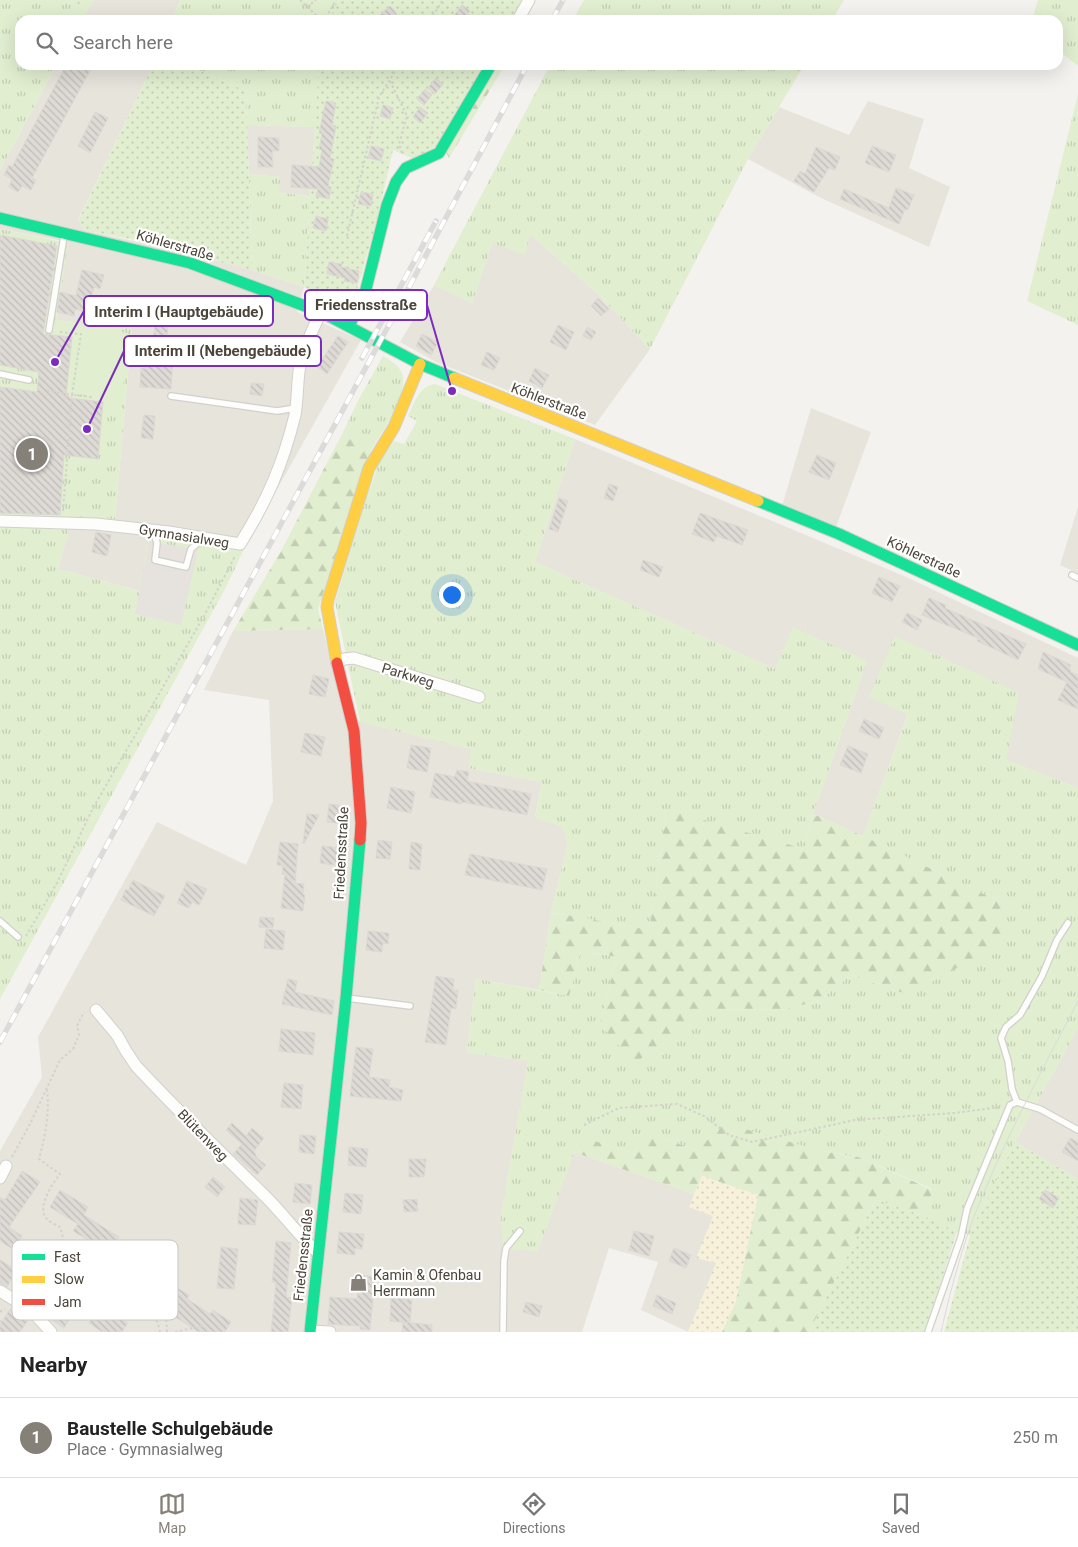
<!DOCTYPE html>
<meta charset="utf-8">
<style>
body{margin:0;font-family:Roboto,sans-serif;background:#f6f6f6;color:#222}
.you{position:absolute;left:451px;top:594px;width:18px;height:18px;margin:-12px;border:4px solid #fff;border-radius:50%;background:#1a73e8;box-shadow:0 0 0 8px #1a73e833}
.badge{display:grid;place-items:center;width:32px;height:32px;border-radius:50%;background:#868178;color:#fff;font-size:16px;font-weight:700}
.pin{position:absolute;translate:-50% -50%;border:2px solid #fff;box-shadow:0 1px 5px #0006}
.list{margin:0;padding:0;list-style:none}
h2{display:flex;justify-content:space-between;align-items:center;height:65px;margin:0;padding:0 20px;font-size:21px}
h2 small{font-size:16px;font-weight:400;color:#767676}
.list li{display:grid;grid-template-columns:32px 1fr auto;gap:15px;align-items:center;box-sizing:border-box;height:80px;padding:0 20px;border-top:1px solid #e0e0e0}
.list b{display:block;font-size:19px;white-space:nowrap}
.list p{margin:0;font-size:16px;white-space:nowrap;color:#767676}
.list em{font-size:16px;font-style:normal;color:#767676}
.icon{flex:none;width:28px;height:28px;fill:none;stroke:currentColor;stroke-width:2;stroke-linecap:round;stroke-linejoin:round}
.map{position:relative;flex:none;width:1078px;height:1332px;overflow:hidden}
.search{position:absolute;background:#fff;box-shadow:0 5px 20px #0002;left:15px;right:15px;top:15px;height:55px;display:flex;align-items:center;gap:12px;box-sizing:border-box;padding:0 18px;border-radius:15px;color:#767676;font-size:19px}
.sheet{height:145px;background:#fff}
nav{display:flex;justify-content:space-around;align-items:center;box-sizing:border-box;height:70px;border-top:1px solid #e0e0e0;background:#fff;font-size:14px;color:#767676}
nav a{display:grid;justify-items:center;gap:2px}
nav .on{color:#868178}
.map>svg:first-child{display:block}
</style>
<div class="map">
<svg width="1078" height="1332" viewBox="0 0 1078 1332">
<defs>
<pattern id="grass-tufts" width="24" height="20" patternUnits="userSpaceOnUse" patternTransform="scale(1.25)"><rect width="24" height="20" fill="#e1eecf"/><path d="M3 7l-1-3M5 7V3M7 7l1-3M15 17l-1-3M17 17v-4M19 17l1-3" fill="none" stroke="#c3cdb2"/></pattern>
<pattern id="forest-firs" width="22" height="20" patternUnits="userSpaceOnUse" patternTransform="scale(1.25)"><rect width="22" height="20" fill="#e1eecf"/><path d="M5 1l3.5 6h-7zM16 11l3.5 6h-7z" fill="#c3cdb2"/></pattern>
<pattern id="sand-dots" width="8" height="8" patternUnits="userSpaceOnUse" patternTransform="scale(1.25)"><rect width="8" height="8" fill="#f7f0da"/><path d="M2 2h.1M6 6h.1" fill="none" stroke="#d5cfbc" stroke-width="1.8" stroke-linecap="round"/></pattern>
<pattern id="park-dots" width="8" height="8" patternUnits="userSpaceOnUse" patternTransform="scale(1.25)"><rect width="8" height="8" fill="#e1eecf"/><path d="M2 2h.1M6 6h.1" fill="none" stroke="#c3cdb2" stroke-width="1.8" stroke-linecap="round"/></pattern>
<pattern id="building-back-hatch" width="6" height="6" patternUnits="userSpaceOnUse" patternTransform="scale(1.25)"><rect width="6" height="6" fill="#dedbd6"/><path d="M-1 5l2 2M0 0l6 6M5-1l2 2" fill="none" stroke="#c0bdb8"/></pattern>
</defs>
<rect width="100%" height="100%" fill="#f4f2ee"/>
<!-- residential -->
<g fill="#e7e4dc">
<polygon points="94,0 180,0 172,20 82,20"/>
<polygon points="56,65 153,65 78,220 84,230 196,255 252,270 304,287 297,312 361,340 248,541 151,526 140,591 58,569 73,517 115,519 132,330 57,320 61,285 63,241 0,229 0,170"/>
<polygon points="868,101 924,119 909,168 950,187 929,247 819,197 748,159 779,107 849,135"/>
<polygon points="247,125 315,127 310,196 279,193 279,177 249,174"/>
<polygon points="530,234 598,294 650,349 595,425 436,362 400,342 434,285 472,303 492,243"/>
<polygon points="811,408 871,432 836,527 782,506"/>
<polygon points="575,439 904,576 1078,658 1078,788 1006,760 908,714 863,836 813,814 867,661 775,669 535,562"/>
<polygon points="1078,507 1078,573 1060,565"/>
<polygon points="323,629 344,717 472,749 469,768 542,782 535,817 563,827 568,843 551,912 539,990 476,979 467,1052 528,1061 501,1217 538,1250 574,1152 694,1194 690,1207 713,1216 717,1263 688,1332 641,1310 658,1262 609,1248 582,1332 60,1332 50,1328 47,1332 0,1332 0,1151 42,1077 38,1037 157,822 246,865 273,801 269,700 204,690 233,631"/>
<polygon points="1078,1028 1078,1179 1015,1142"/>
</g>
<!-- grass -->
<g fill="url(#grass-tufts)">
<polygon points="0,0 94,0 82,20 20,20 20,65 56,65 0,170"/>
<polygon points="180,0 339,0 329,20 172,20"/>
<polygon points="584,0 844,0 832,20 573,20"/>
<polygon points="1038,0 1078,0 1078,66 1058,50 1058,20 1032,20"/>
<polygon points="187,65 319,65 315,127 247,125 246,91"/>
<polygon points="550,65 804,65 748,159 650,349 598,294 530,234 525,255 492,243 472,303 434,285"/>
<polygon points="1078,94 1078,325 1027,301"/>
<polygon points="249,174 280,177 279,193 310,196 304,287 252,270"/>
<polygon points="0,229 68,243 57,320 132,329 115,519 73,517 58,569 139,591 151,526 248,541 225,589 0,999"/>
<path d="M 383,356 C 390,360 397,364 401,371 C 412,389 381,435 371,450 L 342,434 L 360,397 Z"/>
<path d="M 435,384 L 575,439 L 535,562 L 775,669 L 793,627 L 867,661 L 813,814 L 804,849 L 666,810 L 655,898 L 649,930 L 551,912 L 568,843 L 563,827 L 535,818 L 542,782 L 469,768 L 471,749 L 360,722 L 335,602 L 364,505 L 379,463 L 394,441 L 404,444 L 417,421 L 408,416 C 414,403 420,385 435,384 Z"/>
<polygon points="895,636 1019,693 1006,760 1078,788 1078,1028 1015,1142 970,1235 957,1232 924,1216 933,1189 858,1157 821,1151 699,1151 644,1132 634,1154 580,1136 538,1251 503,1249 501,1217 528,1061 467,1052 476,979 569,996 581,950 617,957 600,1023 636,1062 712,1009 781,1010 819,1001 851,975 909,995 1000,902 863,836 908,715 869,697"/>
</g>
<!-- forest -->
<g fill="url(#forest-firs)">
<polygon points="485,65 505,65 449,158 441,143"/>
<polygon points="342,434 371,450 318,609 323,629 233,631 281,551"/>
<polygon points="666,809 804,849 813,814 863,836 1000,902 1004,934 969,961 909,995 851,975 819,1001 781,1010 712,1009 636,1062 611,1038 600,1023 617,957 581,950 569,996 539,990 551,912 649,930 655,898"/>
<polygon points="721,1122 821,1151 858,1157 933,1190 924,1216 877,1200 871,1209 809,1332 722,1332 736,1301 758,1195 702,1176 694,1194 574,1152 580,1136 634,1154 644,1132 699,1151"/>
</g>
<!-- sand -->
<polygon fill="url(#sand-dots)" points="702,1176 758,1195 736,1301 722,1332 688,1332 716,1263 696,1258 713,1216 689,1207"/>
<!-- park -->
<g fill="url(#park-dots)">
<polygon points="339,0 522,0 511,20 329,20"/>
<polygon points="153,65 187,65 246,91 252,270 130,239 84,230 78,221"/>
<polygon points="319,65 485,65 441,143 414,159 393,150 376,223 352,307 304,287"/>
<polygon points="1015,1142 1078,1179 1078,1332 944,1332 970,1235"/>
<polygon points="877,1200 924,1216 957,1232 925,1332 809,1332 871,1209"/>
</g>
<!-- pitch -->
<polygon fill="#e1eecf" points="56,323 128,333 122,399 67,393 72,337 54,335"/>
<!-- parking -->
<polygon fill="#e6e3df" points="149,541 198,550 181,625 135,614"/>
<!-- building -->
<g fill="url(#building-back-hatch)" stroke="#dcd9d4">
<polygon points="462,5 470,11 463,20 451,20"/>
<polygon points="390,6 397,14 390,20 385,20 380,15"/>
<polygon points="66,65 93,65 32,178 36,180 31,190 22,186 18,192 9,187 12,179 4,175 9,165 12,167"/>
<polygon points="436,78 443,84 435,94 428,88"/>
<polygon points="425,89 432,95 424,105 417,99"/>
<polygon points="326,101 336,103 332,125 336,126 330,158 334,159 328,186 331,187 329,199 316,196 318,189 291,187 292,165 319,167 322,150 319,149 322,134 319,133"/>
<polygon points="383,105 393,108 390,119 380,116"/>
<polygon points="420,107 428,113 420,123 413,117"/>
<polygon points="95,112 108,118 90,153 78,146"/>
<polygon points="258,137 279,138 279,151 272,151 273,167 258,167"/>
<polygon points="371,146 384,149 381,161 368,158"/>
<polygon points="872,146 896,155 889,172 865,163"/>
<polygon points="816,147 840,157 835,170 829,168 814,192 794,181 800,171 805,174"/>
<polygon points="896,188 914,195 908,210 905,209 899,224 840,199 844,189 889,208"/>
<polygon points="361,192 373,194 371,206 358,204"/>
<polygon points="316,216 328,219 326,231 313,228"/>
<polygon points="0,235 57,246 43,334 72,337 66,396 69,396 69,398 103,402 98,459 64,455 60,515 0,513 0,387 37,392 39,372 0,365"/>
<polygon points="329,262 342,264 341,267 359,271 357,283 344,281 345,278 327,274"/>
<polygon points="82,270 104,275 100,289 94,287 87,312 75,309 74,316 57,312 60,292 76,296"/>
<polygon points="598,298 609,309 601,316 591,306"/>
<polygon points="155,325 168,327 164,359 173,359 171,389 140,387 141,368 145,368 145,359 151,359"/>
<polygon points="558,325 574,332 566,350 550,342"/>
<polygon points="587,327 596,332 591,340 583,336"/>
<polygon points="422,334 438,342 431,355 416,346"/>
<polygon points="338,336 348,342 327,374 317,367"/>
<polygon points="487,352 500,358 494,370 481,365"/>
<polygon points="535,368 549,375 542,388 529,381"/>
<polygon points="251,383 264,384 262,396 250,394"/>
<polygon points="144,415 155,416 153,439 141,438"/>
<polygon points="817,455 836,463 829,480 809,472"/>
<polygon points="609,484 618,487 613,501 604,498"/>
<polygon points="559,498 568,501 558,532 549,529"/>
<polygon points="700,513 748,530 742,545 717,536 714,542 692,534"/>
<polygon points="96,532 111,535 107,556 92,552"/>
<polygon points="643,560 663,567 659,577 640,570"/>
<polygon points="879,577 900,586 892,602 872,593"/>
<polygon points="929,598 946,605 945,608 1026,644 1018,660 977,641 978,638 922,615"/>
<polygon points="907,613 922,620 917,630 902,622"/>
<polygon points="1043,652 1071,665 1069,669 1071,670 1070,672 1078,675 1078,709 1058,700 1067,682 1038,669"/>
<polygon points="313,675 329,679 325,697 309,694"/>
<polygon points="864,719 884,728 879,739 859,731"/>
<polygon points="305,733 325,737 321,756 301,752"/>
<polygon points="411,745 431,748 427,772 407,768"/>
<polygon points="848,746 868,754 861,773 840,765"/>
<polygon points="457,770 469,772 467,781 531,794 527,815 462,802 462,804 430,797 435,773 455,777"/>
<polygon points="391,787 415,792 411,813 387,808"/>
<polygon points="329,804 345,806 343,824 327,822"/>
<polygon points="307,814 319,815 304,844 303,843"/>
<polygon points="378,840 392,842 390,859 376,858"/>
<polygon points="280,842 298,844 295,883 304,884 303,894 305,895 303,911 281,908 285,875 282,874 283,866 277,865"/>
<polygon points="411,842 422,844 420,870 409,869"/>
<polygon points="322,846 342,848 340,866 320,863"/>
<polygon points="470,854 547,869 542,890 465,875"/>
<polygon points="133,880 165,896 154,916 121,900 126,889 128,891"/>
<polygon points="187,881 207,889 199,905 192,902 189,908 177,903"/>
<polygon points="260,917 274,918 273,928 259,927"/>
<polygon points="266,929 285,931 283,950 264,948"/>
<polygon points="368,931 389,933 388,944 383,943 382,952 366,950"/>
<polygon points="436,976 454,979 453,990 458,990 456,1009 451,1008 446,1045 425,1042"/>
<polygon points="288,979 297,981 295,992 334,1001 332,1015 282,1004"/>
<polygon points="281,1029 315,1033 313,1055 279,1051"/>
<polygon points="356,1047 373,1049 369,1077 390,1080 389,1087 403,1090 401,1101 350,1096"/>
<polygon points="284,1083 303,1085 301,1109 281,1107"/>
<polygon points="232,1123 246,1136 252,1128 264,1138 254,1151 257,1158 266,1165 257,1175 233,1154 242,1144 226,1130"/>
<polygon points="300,1135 316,1136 314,1154 299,1152"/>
<polygon points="1070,1138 1078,1142 1078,1161 1062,1152"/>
<polygon points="349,1147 368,1149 366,1167 348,1165"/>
<polygon points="409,1159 426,1159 424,1177 409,1177"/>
<polygon points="22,1171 40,1182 9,1227 22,1236 14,1250 0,1241 0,1197 5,1200"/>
<polygon points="213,1177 225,1187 217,1197 205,1187"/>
<polygon points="295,1183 312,1185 310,1204 293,1202"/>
<polygon points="60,1190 88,1207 84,1215 119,1237 64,1328 47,1316 52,1308 34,1296 43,1280 62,1292 93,1243 73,1231 78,1224 50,1207"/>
<polygon points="1045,1190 1059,1198 1053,1208 1039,1199"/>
<polygon points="345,1193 363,1195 361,1214 343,1212"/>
<polygon points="240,1198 258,1200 255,1225 238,1224"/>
<polygon points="417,1199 418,1211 404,1212 403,1200"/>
<polygon points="634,1231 654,1236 649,1256 629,1250"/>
<polygon points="339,1232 364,1234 362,1249 355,1248 355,1255 337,1253"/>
<polygon points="276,1241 291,1243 286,1297 292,1298 288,1332 271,1332 276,1282 272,1282"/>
<polygon points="221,1247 238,1249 234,1289 217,1288"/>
<polygon points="674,1248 691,1255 686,1268 669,1261"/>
<polygon points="0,1260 17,1270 7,1287 0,1283"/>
<polygon points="360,1275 375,1277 370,1330 360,1329 360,1326 328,1324 330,1297 357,1299"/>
<polygon points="164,1285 173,1291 176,1287 189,1295 187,1299 210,1314 213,1310 231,1322 225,1332 199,1332 153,1303"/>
<polygon points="657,1295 676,1303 672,1314 653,1306"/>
<polygon points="391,1298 412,1300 410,1323 390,1321"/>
<polygon points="526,1302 542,1306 539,1317 523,1312"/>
<polygon points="100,1305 128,1323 122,1332 102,1332 89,1323"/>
<polygon points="10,1309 28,1320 20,1332 0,1332 0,1325"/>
<polygon points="403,1322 432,1325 432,1332 402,1332"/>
</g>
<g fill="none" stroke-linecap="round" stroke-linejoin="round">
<defs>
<g id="lane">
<polyline points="49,330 64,236"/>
<polyline points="0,374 29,380"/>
<polyline points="171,396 277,411 296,408"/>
<polyline points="153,530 157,543 155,560 186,567 191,549 204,538"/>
<polyline points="1072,575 1078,578"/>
<polyline points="0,921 18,937"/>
<polyline points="347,998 410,1006"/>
<polyline points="1017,1102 1012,1089 1008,1061 1001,1038 1006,1027 1020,1015 1042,976 1057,940 1068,923"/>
<polyline points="12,1298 22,1281"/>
<polyline points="503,1332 504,1261 506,1248 520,1231"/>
<polyline points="928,1332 961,1237 967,1209 1010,1105 1017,1102 1040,1109 1078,1130"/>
</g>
<g id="street">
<polyline points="518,20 529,0"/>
<path d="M 0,521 L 96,524 L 169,532 L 240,544 C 267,501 283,464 295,415 C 298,398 297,381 300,365 C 304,346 313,329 321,312"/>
<polyline points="337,663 344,659 354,658 479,697"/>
<path d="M 96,1010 L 117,1035 L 126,1051 L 136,1066 C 178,1111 222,1154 266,1197 C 284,1215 299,1236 318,1253"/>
<polyline points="0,1178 6,1166"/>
<polyline points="0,1291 32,1311 51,1332"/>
<polyline points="310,1331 330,1332"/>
</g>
<g id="fast">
<polyline points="0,218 190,263 321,312 420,364 454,378"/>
<polyline points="349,326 365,293 387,205 396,182 406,168 439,153 491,65"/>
<polyline points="758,501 839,534 1078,645"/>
<polyline points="310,1332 346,998 360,840"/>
</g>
<g id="slow">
<polyline points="454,378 758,501"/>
<polyline points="337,663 327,607 328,600 369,468 394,427 420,364"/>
</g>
<polyline id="jam" points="337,663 354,731 361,823 360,840"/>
</defs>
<!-- lane casing -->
<use href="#lane" stroke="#d2d0cb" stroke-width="8"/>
<!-- street casing -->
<use href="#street" stroke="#d2d0cb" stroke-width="13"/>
<!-- fast casing -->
<use href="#fast" stroke="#d3cfc5" stroke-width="13"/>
<!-- slow casing -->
<use href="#slow" stroke="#d3cfc5" stroke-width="13"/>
<!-- jam casing -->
<use href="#jam" stroke="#d3cfc5" stroke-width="13"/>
<!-- path -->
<g stroke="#d3d2cc" stroke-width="2" stroke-dasharray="2.5 2.5" stroke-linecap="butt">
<polyline points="300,0 321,20"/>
<polyline points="78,4 80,0"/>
<polyline points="307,7 316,0"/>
<polyline points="321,20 328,14 336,0"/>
<polyline points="430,20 443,0"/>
<polyline points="390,81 407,116 399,144 402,153"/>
<polyline points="347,236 379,97 399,65"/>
<polyline points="60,332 81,334 72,395 91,397 91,400"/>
<polyline points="49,390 48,391 72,395 63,511"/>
<polyline points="26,936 57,883 93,808 204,616 235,556"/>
<polyline points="584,1125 619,1108 677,1104 704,1116 729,1135 752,1142 855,1120 954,1113 1000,1107"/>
<polyline points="12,1157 30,1124 60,1060 73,1049 79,1035 77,1026 84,1012"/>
<polyline points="68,1252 85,1257"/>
<polyline points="62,1255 90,1242"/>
<path d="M 131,1290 C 146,1302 156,1313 160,1332"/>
<path d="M 27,1293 C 30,1288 33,1281 37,1276 C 55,1256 71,1260 60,1227 C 56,1225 49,1222 46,1218 C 37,1206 53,1183 60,1174 L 39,1159 C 45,1136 50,1113 47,1090"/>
<polyline points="0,1312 5,1309"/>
<polyline points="0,1321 2,1322"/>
<polyline points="167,1332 166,1317 169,1313"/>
<polyline points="175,1332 202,1326"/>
</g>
<!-- lane -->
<use href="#lane" stroke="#fdfdfc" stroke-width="5.5"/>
<!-- street -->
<use href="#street" stroke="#fdfdfc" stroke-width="11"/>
<!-- fast -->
<use href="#fast" stroke="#16e098" stroke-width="11"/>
<!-- slow -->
<use href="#slow" stroke="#ffcf43" stroke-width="11"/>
<!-- jam -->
<use href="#jam" stroke="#f24e42" stroke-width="11"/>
<!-- tram -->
<path stroke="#dbdbda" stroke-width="1" d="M 941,1332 C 952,1284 965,1235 985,1190 C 1012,1125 1046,1063 1078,1001"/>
<defs>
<g id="rail">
<polyline points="552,20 563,0"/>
<polyline points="362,358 436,221"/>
<polyline points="0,1042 390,323 527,65"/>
</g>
</defs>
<!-- rail casing -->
<use href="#rail" stroke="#dbdbda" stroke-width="5.5"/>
<!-- rail -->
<use href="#rail" stroke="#fff" stroke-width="4" stroke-dasharray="11" stroke-linecap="butt"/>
</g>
<!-- icons -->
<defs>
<symbol id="shop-bare" viewBox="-9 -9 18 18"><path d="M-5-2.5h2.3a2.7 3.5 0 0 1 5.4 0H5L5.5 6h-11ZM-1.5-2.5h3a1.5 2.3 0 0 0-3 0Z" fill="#868178" stroke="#fff" stroke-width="2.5" paint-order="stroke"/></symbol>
</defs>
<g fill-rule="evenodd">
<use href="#shop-bare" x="346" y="1270" width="25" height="25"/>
</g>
<g text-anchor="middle" stroke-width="4.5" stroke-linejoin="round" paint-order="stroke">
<!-- street labels -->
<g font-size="14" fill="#4b4439" stroke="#fff">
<text transform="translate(175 245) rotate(16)" y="5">Köhlerstraße</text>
<text transform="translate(549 401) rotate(21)" y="5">Köhlerstraße</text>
<text transform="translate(184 536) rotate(9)" y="5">Gymnasialweg</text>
<text transform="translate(924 557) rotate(25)" y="5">Köhlerstraße</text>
<text transform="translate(408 675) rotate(17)" y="5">Parkweg</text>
<text transform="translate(341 853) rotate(-87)" y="5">Friedensstraße</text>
<text transform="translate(203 1135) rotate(46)" y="5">Blütenweg</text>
<text transform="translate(303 1255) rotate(-84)" y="5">Friedensstraße</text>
</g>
<!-- poi labels -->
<g font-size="14" fill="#4b4439" stroke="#fff" text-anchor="start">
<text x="373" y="1280">Kamin &amp; Ofenbau<tspan x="373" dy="16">Herrmann</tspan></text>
</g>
</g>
<!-- legend -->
<rect x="12" y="1240" width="166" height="80" rx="8" fill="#fff" stroke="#c9c7c4" stroke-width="1"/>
<rect x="22" y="1254" width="23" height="6" fill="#16e098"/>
<rect x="22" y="1276" width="23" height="7" fill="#ffcf43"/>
<rect x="22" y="1299" width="23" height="6" fill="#f24e42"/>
<g font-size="14" fill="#4b4439">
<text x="54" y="1262">Fast</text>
<text x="54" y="1284">Slow</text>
<text x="54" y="1307">Jam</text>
</g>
<!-- callouts -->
<path fill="none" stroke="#7b2cbf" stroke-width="2" d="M452 391L427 305M55 362L84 311M87 429L124 351"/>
<g fill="#7b2cbf" stroke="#fff" stroke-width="2">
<circle cx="452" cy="391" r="5"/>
<circle cx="55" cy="362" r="5"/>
<circle cx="87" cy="429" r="5"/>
</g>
<g fill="#fff" stroke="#7b2cbf" stroke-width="2">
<rect x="305" y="290" width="122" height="30" rx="5"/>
<rect x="84" y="296" width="189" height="30" rx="5"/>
<rect x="124" y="336" width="197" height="30" rx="5"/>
</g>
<g font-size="15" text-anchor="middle" font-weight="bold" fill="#4b4439">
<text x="366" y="310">Friedensstraße</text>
<text x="179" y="317">Interim I (Hauptgebäude)</text>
<text x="223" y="356">Interim II (Nebengebäude)</text>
</g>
</svg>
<div class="you"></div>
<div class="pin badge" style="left:32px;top:454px">1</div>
<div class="search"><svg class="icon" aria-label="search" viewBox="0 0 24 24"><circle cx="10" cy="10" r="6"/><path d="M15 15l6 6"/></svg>Search here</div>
</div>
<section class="sheet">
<h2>Nearby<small></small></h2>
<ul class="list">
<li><span class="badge">1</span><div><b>Baustelle Schulgebäude</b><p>Place · Gymnasialweg</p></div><em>250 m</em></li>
</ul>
</section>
<nav>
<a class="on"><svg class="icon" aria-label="map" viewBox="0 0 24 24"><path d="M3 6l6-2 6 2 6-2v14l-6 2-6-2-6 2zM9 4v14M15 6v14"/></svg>Map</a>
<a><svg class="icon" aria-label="directions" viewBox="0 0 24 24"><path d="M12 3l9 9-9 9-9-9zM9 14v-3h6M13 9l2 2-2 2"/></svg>Directions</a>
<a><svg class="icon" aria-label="saved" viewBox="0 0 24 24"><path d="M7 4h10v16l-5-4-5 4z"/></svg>Saved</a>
</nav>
